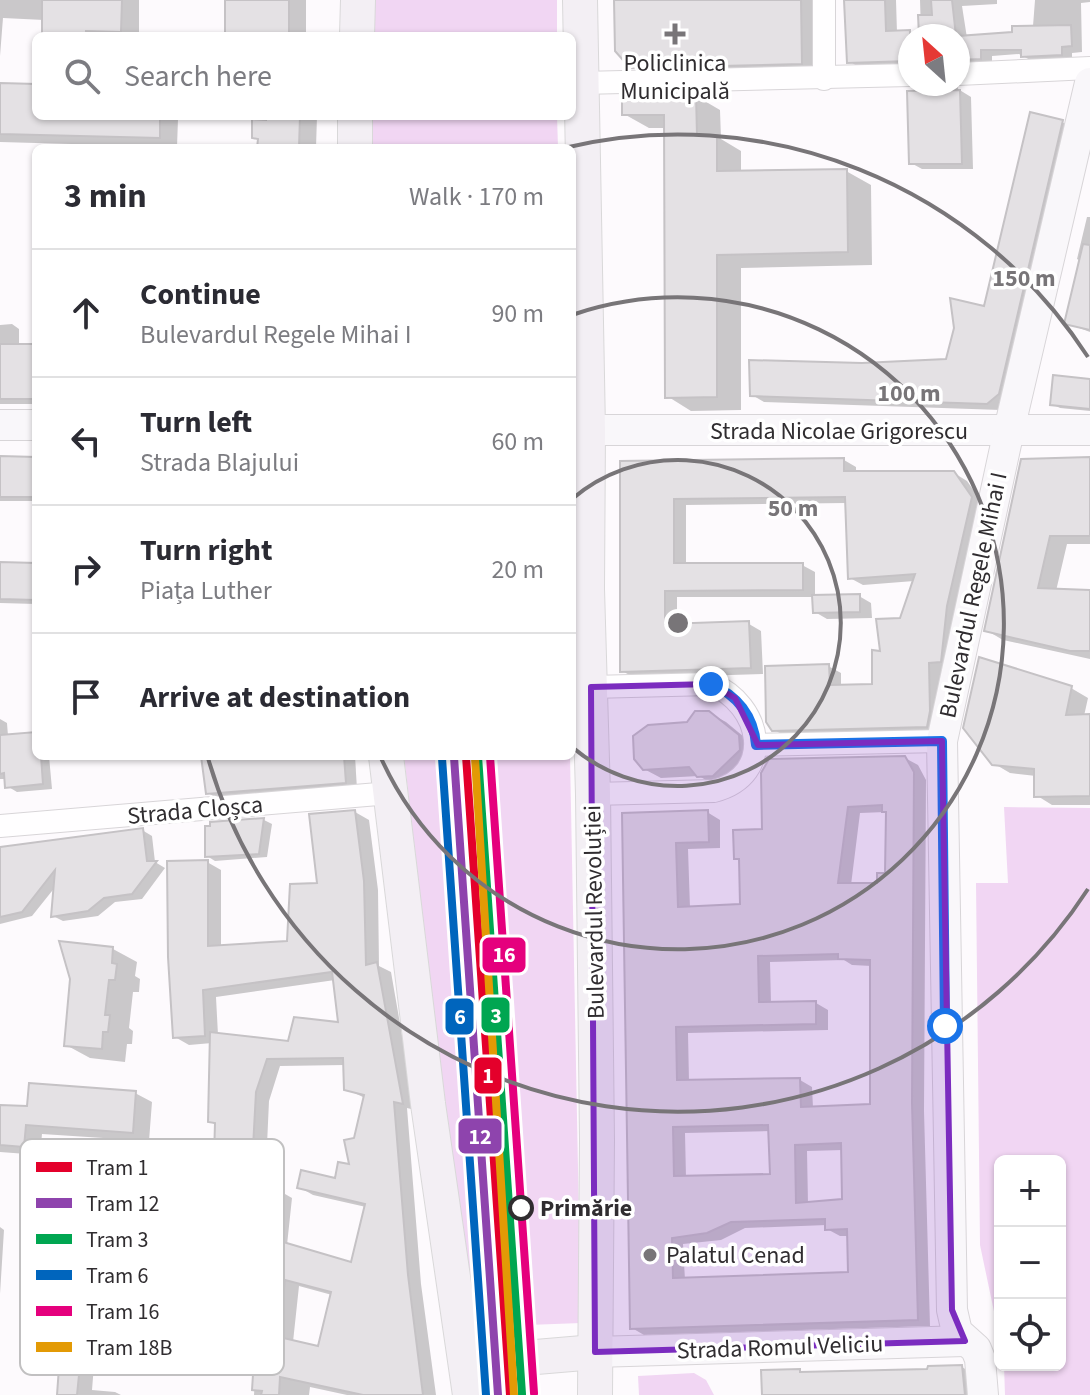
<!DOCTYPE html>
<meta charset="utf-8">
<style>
body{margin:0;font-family:"Source Sans 3",sans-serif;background:#f7f7f7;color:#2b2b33}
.controls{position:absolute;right:24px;bottom:24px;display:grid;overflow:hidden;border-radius:12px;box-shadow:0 2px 6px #0004}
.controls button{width:72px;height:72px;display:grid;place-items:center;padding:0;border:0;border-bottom:2px solid #e1e1e2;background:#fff;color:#2b2b33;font:40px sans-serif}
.compass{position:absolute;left:898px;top:24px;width:72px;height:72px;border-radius:50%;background:#fff;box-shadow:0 2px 6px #0004;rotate:333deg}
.stop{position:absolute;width:24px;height:24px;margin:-18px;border:6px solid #1a73e8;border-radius:50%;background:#fff}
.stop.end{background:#1a73e8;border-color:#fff;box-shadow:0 2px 8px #0008}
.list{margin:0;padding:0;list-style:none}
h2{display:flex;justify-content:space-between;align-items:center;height:104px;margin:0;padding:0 32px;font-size:34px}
h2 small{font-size:26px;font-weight:400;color:#7c7c81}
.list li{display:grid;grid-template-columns:52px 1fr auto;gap:24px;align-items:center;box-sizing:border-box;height:128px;padding:0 32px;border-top:2px solid #e1e1e2}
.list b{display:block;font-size:30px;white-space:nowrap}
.list p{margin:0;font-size:26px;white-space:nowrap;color:#7c7c81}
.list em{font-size:26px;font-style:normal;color:#7c7c81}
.icon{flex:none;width:44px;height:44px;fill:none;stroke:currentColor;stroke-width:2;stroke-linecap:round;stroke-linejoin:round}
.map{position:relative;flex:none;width:1090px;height:1395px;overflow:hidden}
.search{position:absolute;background:#fff;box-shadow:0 2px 6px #0004;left:32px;top:32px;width:544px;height:88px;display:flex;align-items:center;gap:20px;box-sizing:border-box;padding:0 28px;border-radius:12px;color:#7c7c81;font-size:30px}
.panel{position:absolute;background:#fff;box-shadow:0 2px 6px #0004;left:32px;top:144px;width:544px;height:616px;border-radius:12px}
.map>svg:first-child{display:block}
</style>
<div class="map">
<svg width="1090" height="1395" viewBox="0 0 1090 1395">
<rect width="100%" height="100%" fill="#fdfafd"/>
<!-- green -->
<g fill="#f1d6f3">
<rect x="372" y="0" width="185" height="36"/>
<polygon points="371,116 557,116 558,148 370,148"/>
<polygon points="404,756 570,756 581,1323 470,1327"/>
<polygon points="1004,807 1090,808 1090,1395 1005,1395 1004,1365 1060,1365 1060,1161 1000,1161 1000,1340 980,1245 976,883 1008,883"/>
<polygon points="694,1373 706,1380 714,1395 639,1395 638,1376"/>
</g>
<!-- shadow -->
<g fill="#0003" fill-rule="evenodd">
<polygon points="0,0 139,0 139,36 44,36 44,20 3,18 0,56"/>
<rect x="227" y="0" width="79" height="36"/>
<polygon points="616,0 812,0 814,69 643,73 631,66"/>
<polygon points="847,0 896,0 897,33 921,32 920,0 997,0 997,4 962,6 967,38 1032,39 1035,0 1090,0 1090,2 1081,3 1082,52 1072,53 1072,61 1034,62 1019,54 992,56 992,65 958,74 958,36 910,36 910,67 860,68 849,61"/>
<polygon points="922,84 957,84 958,89 971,97 973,169 922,169 911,163 909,91 918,89"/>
<polygon points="0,85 36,86 36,116 317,116 316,148 259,148 260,141 254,137 254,117 178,119 177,147 0,142"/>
<polygon points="696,96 720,110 721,139 741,151 741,173 846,171 871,185 872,265 741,268 741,410 691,411 667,396 666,128 649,128 624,114"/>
<polygon points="1062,122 1075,129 1001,410 764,402 752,395 948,361 985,308"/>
<polygon points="1087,217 1090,217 1090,332 1066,323 1081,261 1077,259"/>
<polygon points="12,324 19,329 19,346 36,346 36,404 0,404 0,325"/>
<polygon points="1090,381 1090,411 1060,408 1052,404"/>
<polygon points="0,458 36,459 36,526 36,501 0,501"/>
<polygon points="1090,459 1090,544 1067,544 1056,591 1090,592 1090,659 1003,640 986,630"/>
<polygon points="844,460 856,467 856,473 954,473 967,481 984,505 953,668 941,669 942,719 939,733 786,737 773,729 828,666 841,673 841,687 874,686 882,653 902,620 914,581 863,585 850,578 847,503 686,505 686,565 802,565 815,572 815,597 859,596 871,603 872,618 827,619 815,612 814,597 677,597 677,626 749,624 761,631 763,674 635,678 622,671 622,463"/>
<polygon points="0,564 36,565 36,604 0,603"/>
<polygon points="1071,688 1088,698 1084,716 1090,716 1090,805 1052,805 1036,795 1036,776 1010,773 993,763"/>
<polygon points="709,713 726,722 755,746 756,760 716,786 699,776 661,778 644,769 688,724"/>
<polygon points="0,719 7,723 8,736 36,734 36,756 49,756 52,789 17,792 7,786 6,779 0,779"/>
<polygon points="204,756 355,756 357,789 220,800 208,793"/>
<path d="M 905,758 L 918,765 L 926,780 L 924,1111 L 930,1326 L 644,1335 L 632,1328 L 624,815 L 707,812 L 720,820 L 720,848 L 688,849 L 690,908 L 742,906 L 741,861 L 736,858 L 764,831 ZM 886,812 L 888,813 L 887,875 L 879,885 L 851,885 L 860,813 ZM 844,960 L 852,965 L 872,966 L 872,1106 L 813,1108 L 812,1087 L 800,1080 L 689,1082 L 688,1033 L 828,1030 L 828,1010 L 816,1003 L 771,1004 L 770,962 ZM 771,1131 L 772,1176 L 686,1178 L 685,1133 ZM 843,1150 L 844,1200 L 808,1204 L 807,1151 ZM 827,1225 L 827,1229 L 840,1236 L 850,1236 L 850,1274 L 685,1280 L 683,1244 L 721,1240 L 745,1228 Z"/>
<path d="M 355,812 L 369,820 L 378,890 L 379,966 L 391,972 L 415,1110 L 407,1108 L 421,1284 L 436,1395 L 347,1395 L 310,1387 L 309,1395 L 254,1395 L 257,1347 L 248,1341 L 248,1307 L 240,1302 L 241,1279 L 224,1271 L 224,1266 L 216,1262 L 228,1246 L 233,1209 L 222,1203 L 224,1186 L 215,1186 L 202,1178 L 216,1159 L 217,1126 L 210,1121 L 212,1043 L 189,1045 L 175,1037 L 207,862 L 221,870 L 221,948 L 289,943 ZM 335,980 L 341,1025 L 290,1043 L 218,1035 L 216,997 ZM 345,1065 L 346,1089 L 365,1098 L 351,1167 L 336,1180 L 299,1187 L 313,1195 L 366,1207 L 353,1265 L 287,1245 L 292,1198 L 278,1190 L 265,1189 L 269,1101 L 280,1066 ZM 299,1286 L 332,1295 L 320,1348 L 293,1342 Z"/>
<polygon points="264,820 272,824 267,857 215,861 207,856 212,824"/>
<polygon points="142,830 152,836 155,862 165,868 142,899 115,902 98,916 63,921 53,916 56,886 32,916 0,924 0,849"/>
<polygon points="113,949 137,962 135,976 140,979 139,992 133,992 129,1028 133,1031 132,1044 127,1044 125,1062 90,1058 66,1045"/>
<polygon points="135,1093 152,1102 149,1141 42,1134 40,1155 0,1152 0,1107 29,1108"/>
<polygon points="0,1227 4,1230 0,1294"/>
<polygon points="80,1357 94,1365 92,1390 115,1392 121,1395 59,1395"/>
<polygon points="962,1367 970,1372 972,1395 764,1395 799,1371 805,1374 929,1371"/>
</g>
<!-- building -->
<g fill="#e4e1e4" stroke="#c5c2c5" stroke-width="2" fill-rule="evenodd">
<polygon points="42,0 122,0 121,32 86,31 86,36 42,36"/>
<rect x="225" y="0" width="64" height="36"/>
<polygon points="614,0 801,0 802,64 630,68 615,51"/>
<polygon points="844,0 885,0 886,31 910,30 910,61 847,63"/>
<polygon points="931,0 952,0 956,36 919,36 918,15 932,15"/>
<polygon points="1071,25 1072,46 1062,47 1062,55 1021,57 1021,50 981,50 981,59 958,60 958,36 1012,32 1012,26"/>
<polygon points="0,83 36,84 36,116 160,116 160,138 0,134"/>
<polygon points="960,90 962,164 909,164 907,91"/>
<polygon points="696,94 697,135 717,135 717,171 847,169 848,252 717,255 717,397 665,398 664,115 622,115 622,96"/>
<polygon points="1030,112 1063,120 999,394 987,404 750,396 749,360 862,363 946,359 954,328 950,298 984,306"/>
<polygon points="266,116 300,116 299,148 257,148 258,139 252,138 252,119 266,120"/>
<polygon points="1083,244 1090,245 1090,330 1064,324"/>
<rect x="0" y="344" width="36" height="55"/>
<polygon points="1053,375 1090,379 1090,409 1050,405"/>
<polygon points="0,456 36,457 36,497 0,497"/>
<polygon points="1090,457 1090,536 1050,536 1038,588 1090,590 1090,651 1070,651 984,631 1021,459"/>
<polygon points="844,458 844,471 954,471 972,497 947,606 941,662 929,663 930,711 927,727 772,731 766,722 765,666 829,664 830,685 872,684 872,650 880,651 876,619 900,618 915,574 848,579 845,497 674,499 674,563 803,563 803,590 665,591 665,624 749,621 751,668 620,672 620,461"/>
<polygon points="0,562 36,563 36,600 0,599"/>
<polygon points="860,594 860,612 813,613 812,595"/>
<polygon points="979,657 1072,686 1066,715 1090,714 1090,796 1034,797 1034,769 992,765 963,728"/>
<polygon points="695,711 709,711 739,735 740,750 713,776 697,777 689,767 643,770 634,759 633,736 648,725 687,722"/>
<polygon points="36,732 36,756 41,756 43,784 5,788 4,773 0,774 0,735"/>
<polygon points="201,756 344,756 346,783 206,794"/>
<path d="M 905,756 L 914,772 L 912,1103 L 918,1320 L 630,1329 L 622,813 L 708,810 L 709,842 L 676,843 L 678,907 L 740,904 L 739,859 L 734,859 L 733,830 L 762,829 L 761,773 L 769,759 ZM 882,805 L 882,812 L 886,812 L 885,873 L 877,873 L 877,883 L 838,883 L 848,807 ZM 838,954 L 838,959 L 870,960 L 870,1104 L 801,1107 L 800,1078 L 677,1080 L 676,1027 L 816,1024 L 816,1001 L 759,1002 L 758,956 ZM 768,1125 L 770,1174 L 674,1176 L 673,1127 ZM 841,1143 L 842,1199 L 796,1203 L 795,1145 ZM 825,1219 L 825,1230 L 847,1229 L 848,1272 L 673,1278 L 672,1238 L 707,1233 L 731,1222 Z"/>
<path d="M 355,810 L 364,881 L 366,965 L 377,962 L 403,1104 L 394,1102 L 408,1275 L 423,1395 L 363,1395 L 280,1377 L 279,1395 L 261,1395 L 262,1391 L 252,1390 L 255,1343 L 246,1342 L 246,1304 L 238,1303 L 240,1274 L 222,1272 L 223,1264 L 214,1263 L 217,1242 L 227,1243 L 231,1205 L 220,1204 L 223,1180 L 200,1179 L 200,1156 L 214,1157 L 215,1123 L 208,1122 L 210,1032 L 288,1041 L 294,1017 L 338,1022 L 332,972 L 203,990 L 205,1036 L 173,1038 L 168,957 L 167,861 L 208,860 L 208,946 L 287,941 L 290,884 L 317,883 L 309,814 ZM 343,1058 L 344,1090 L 364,1095 L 354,1138 L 344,1140 L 349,1164 L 338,1162 L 335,1178 L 301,1170 L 297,1188 L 365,1204 L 351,1262 L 273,1239 L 279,1188 L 251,1185 L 256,1092 L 267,1059 ZM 285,1280 L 331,1292 L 318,1346 L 279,1337 Z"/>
<polygon points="264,818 259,854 205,857 205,826 210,826 210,822"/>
<polygon points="143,828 147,861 157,861 132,894 104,898 88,911 51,917 55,870 22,912 0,917 0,847"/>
<polygon points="59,941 113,947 112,963 117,964 115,980 109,980 105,1015 110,1015 108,1032 103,1032 102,1049 64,1046 70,979"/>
<polygon points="29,1083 136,1091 133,1133 26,1125 24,1147 0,1145 0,1105 27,1106"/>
<polygon points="60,1353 81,1355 77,1395 57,1395"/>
<polygon points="962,1365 965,1395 762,1395 761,1370 800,1369 800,1372 927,1369 928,1366"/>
</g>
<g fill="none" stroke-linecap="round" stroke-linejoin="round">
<defs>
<g id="street">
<polyline points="958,74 1090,68"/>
<polyline points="824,79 824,0"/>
<polyline points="582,83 910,75"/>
<path d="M 591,687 L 711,684 C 762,704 776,775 714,791 L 593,794"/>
<polyline points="756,745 942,741"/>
<polyline points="0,826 390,793"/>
</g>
<g id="secondary">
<polyline points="0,425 36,425"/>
<polyline points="572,430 1090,430"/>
<polyline points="595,1352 965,1341"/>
<polyline points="983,1395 980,1359 976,1349 957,1332 952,1310 942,741 1009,430 1090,83"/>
</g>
<g id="primary">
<polyline points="580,0 588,430 587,589 593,794 597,1140 595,1395"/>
<polyline points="357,36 358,0"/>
<polyline points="355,148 355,116"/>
<polyline points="386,756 428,1104 470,1395"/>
<polyline points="466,1363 595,1352"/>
</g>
</defs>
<!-- street casing -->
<use href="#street" stroke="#d8d5d8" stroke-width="24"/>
<!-- secondary casing -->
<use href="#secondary" stroke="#d8d5d8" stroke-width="32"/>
<!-- primary casing -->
<use href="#primary" stroke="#d9d8d9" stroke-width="36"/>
<!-- street -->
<use href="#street" stroke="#fffeff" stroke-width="22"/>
<!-- secondary -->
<use href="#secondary" stroke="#f9f7fa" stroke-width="30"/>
<!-- primary -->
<use href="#primary" stroke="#f3eff4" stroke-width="34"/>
<defs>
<polyline id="tram-1" points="466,756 510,1395"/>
<polyline id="tram-2" points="454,757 498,1395"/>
<polyline id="tram-3" points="478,756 522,1394"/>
<polyline id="tram-4" points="442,758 486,1395"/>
<polyline id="tram-5" points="490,756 534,1393"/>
<polyline id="tram-6" points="475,758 514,1395"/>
</defs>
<!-- tram-1 casing -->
<use href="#tram-1" stroke="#fff" stroke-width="14"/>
<!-- tram-2 casing -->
<use href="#tram-2" stroke="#fff" stroke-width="14"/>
<!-- tram-3 casing -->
<use href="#tram-3" stroke="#fff" stroke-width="14"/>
<!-- tram-4 casing -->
<use href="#tram-4" stroke="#fff" stroke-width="14"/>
<!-- tram-5 casing -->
<use href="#tram-5" stroke="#fff" stroke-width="14"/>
<!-- tram-6 casing -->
<use href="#tram-6" stroke="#fff" stroke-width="14"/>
<!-- tram-1 -->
<use href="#tram-1" stroke="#e4002b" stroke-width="8"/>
<!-- tram-2 -->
<use href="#tram-2" stroke="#8e44ad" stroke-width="8"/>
<!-- tram-3 -->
<use href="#tram-3" stroke="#00a651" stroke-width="8"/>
<!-- tram-4 -->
<use href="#tram-4" stroke="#0065bd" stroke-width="8"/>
<!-- tram-5 -->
<use href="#tram-5" stroke="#e5007d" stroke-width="8"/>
<!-- tram-6 -->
<use href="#tram-6" stroke="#e39a05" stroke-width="8"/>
</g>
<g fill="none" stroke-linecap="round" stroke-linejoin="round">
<!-- route -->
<path stroke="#1a73e8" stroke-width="10" d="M 711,684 C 737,695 754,716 756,745 L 942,741 L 945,1026"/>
</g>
<!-- marked area -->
<path fill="#7b2cbf" fill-opacity="0.2" stroke="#7b2cbf" stroke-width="6" stroke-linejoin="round" d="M 711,684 L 735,698 L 758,745 L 942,741 L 952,1310 L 965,1341 L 595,1352 L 591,687 Z"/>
<!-- distance rings -->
<g fill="none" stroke="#787578" stroke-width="4">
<path d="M572 499A163 163 0 1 1 572 747"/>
<path d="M575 314A326 326 0 1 1 381 758"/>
<path d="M1088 889A489 489 0 0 1 208 758M564 148A489 489 0 0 1 1088 357"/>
</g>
<!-- markers -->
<g fill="#787578" stroke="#fff" stroke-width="3">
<path d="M671 22h8v8h8v8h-8v8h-8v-8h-8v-8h8z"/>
<circle cx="650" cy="1255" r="8"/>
</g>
<circle fill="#fff" stroke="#302d30" stroke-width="4" cx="521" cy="1208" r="11"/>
<g text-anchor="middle" stroke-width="7" stroke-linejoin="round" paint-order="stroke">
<!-- poi labels -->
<g font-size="24" fill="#302d30" stroke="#fff">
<text x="675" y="71">Policlinica<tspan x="675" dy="28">Municipală</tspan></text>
<text x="666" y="1263" text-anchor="start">Palatul Cenad</text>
</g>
<!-- street labels -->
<g font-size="24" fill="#302d30" stroke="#fff">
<text x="839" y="439">Strada Nicolae Grigorescu</text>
<text transform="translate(973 595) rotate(-78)" y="8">Bulevardul Regele Mihai I</text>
<text transform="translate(195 810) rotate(-5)" y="8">Strada Cloșca</text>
<text transform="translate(594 912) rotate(-91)" y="8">Bulevardul Revoluției</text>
<text transform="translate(780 1347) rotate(-2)" y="8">Strada Romul Veliciu</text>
</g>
<!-- stop labels -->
<g font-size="24" font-weight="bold" fill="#302d30" stroke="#fff" text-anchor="start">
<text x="540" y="1216">Primărie</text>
</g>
</g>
<!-- legend -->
<rect x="20" y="1139" width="264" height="236" rx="12" fill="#fff" stroke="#c1c0c1" stroke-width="2"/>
<rect x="36" y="1162" width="36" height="10" fill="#e4002b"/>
<rect x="36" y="1198" width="36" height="10" fill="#8e44ad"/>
<rect x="36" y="1234" width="36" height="10" fill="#00a651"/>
<rect x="36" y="1270" width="36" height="10" fill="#0065bd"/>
<rect x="36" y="1306" width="36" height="10" fill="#e5007d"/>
<rect x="36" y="1342" width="36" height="10" fill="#e39a05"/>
<g font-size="22" fill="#302d30">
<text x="86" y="1175">Tram 1</text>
<text x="86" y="1211">Tram 12</text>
<text x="86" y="1247">Tram 3</text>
<text x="86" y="1283">Tram 6</text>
<text x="86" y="1319">Tram 16</text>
<text x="86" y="1355">Tram 18B</text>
</g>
<circle cx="678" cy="623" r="12" fill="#787578" stroke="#fff" stroke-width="4"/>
<g font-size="24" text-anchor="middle" font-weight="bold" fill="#787578" stroke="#fff" stroke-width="7" stroke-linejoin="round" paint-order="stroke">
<text x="1024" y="286">150 m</text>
<text x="909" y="401">100 m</text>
<text x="793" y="516">50 m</text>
</g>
<g stroke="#fff" stroke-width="3">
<rect x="481" y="936" width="46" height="38" rx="8" fill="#e5007d"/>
<rect x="480" y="996" width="31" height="38" rx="8" fill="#00a651"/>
<rect x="444" y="997" width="31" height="39" rx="8" fill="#0065bd"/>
<rect x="473" y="1056" width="30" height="39" rx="8" fill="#e4002b"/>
<rect x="457" y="1117" width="46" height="38" rx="8" fill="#8e44ad"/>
</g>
<g font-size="22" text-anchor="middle" font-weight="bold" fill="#fff">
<text x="504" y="962">16</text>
<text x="496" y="1023">3</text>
<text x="460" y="1024">6</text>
<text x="488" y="1083">1</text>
<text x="480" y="1144">12</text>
</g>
</svg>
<div class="controls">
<button>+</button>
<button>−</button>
<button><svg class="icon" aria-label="locate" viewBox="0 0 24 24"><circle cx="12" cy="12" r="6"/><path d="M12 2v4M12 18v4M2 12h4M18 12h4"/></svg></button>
</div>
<svg class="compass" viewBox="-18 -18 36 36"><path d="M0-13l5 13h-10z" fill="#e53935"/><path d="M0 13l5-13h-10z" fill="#7c7c81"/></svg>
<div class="stop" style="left:945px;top:1026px"></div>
<div class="stop end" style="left:711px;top:684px"></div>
<div class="search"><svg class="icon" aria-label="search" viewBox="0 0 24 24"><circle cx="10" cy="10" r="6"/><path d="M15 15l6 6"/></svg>Search here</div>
<section class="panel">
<h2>3 min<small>Walk · 170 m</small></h2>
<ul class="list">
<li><svg class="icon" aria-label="ahead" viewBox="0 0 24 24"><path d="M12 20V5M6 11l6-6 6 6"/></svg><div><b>Continue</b><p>Bulevardul Regele Mihai I</p></div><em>90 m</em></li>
<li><svg class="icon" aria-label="left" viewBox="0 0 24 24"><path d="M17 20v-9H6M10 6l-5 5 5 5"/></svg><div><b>Turn left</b><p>Strada Blajului</p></div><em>60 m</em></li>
<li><svg class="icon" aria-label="right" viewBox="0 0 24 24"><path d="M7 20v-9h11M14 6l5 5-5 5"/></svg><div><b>Turn right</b><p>Piața Luther</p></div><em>20 m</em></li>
<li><svg class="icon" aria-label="arrive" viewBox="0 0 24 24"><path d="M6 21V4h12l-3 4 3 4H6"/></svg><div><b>Arrive at destination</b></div></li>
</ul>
</section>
</div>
